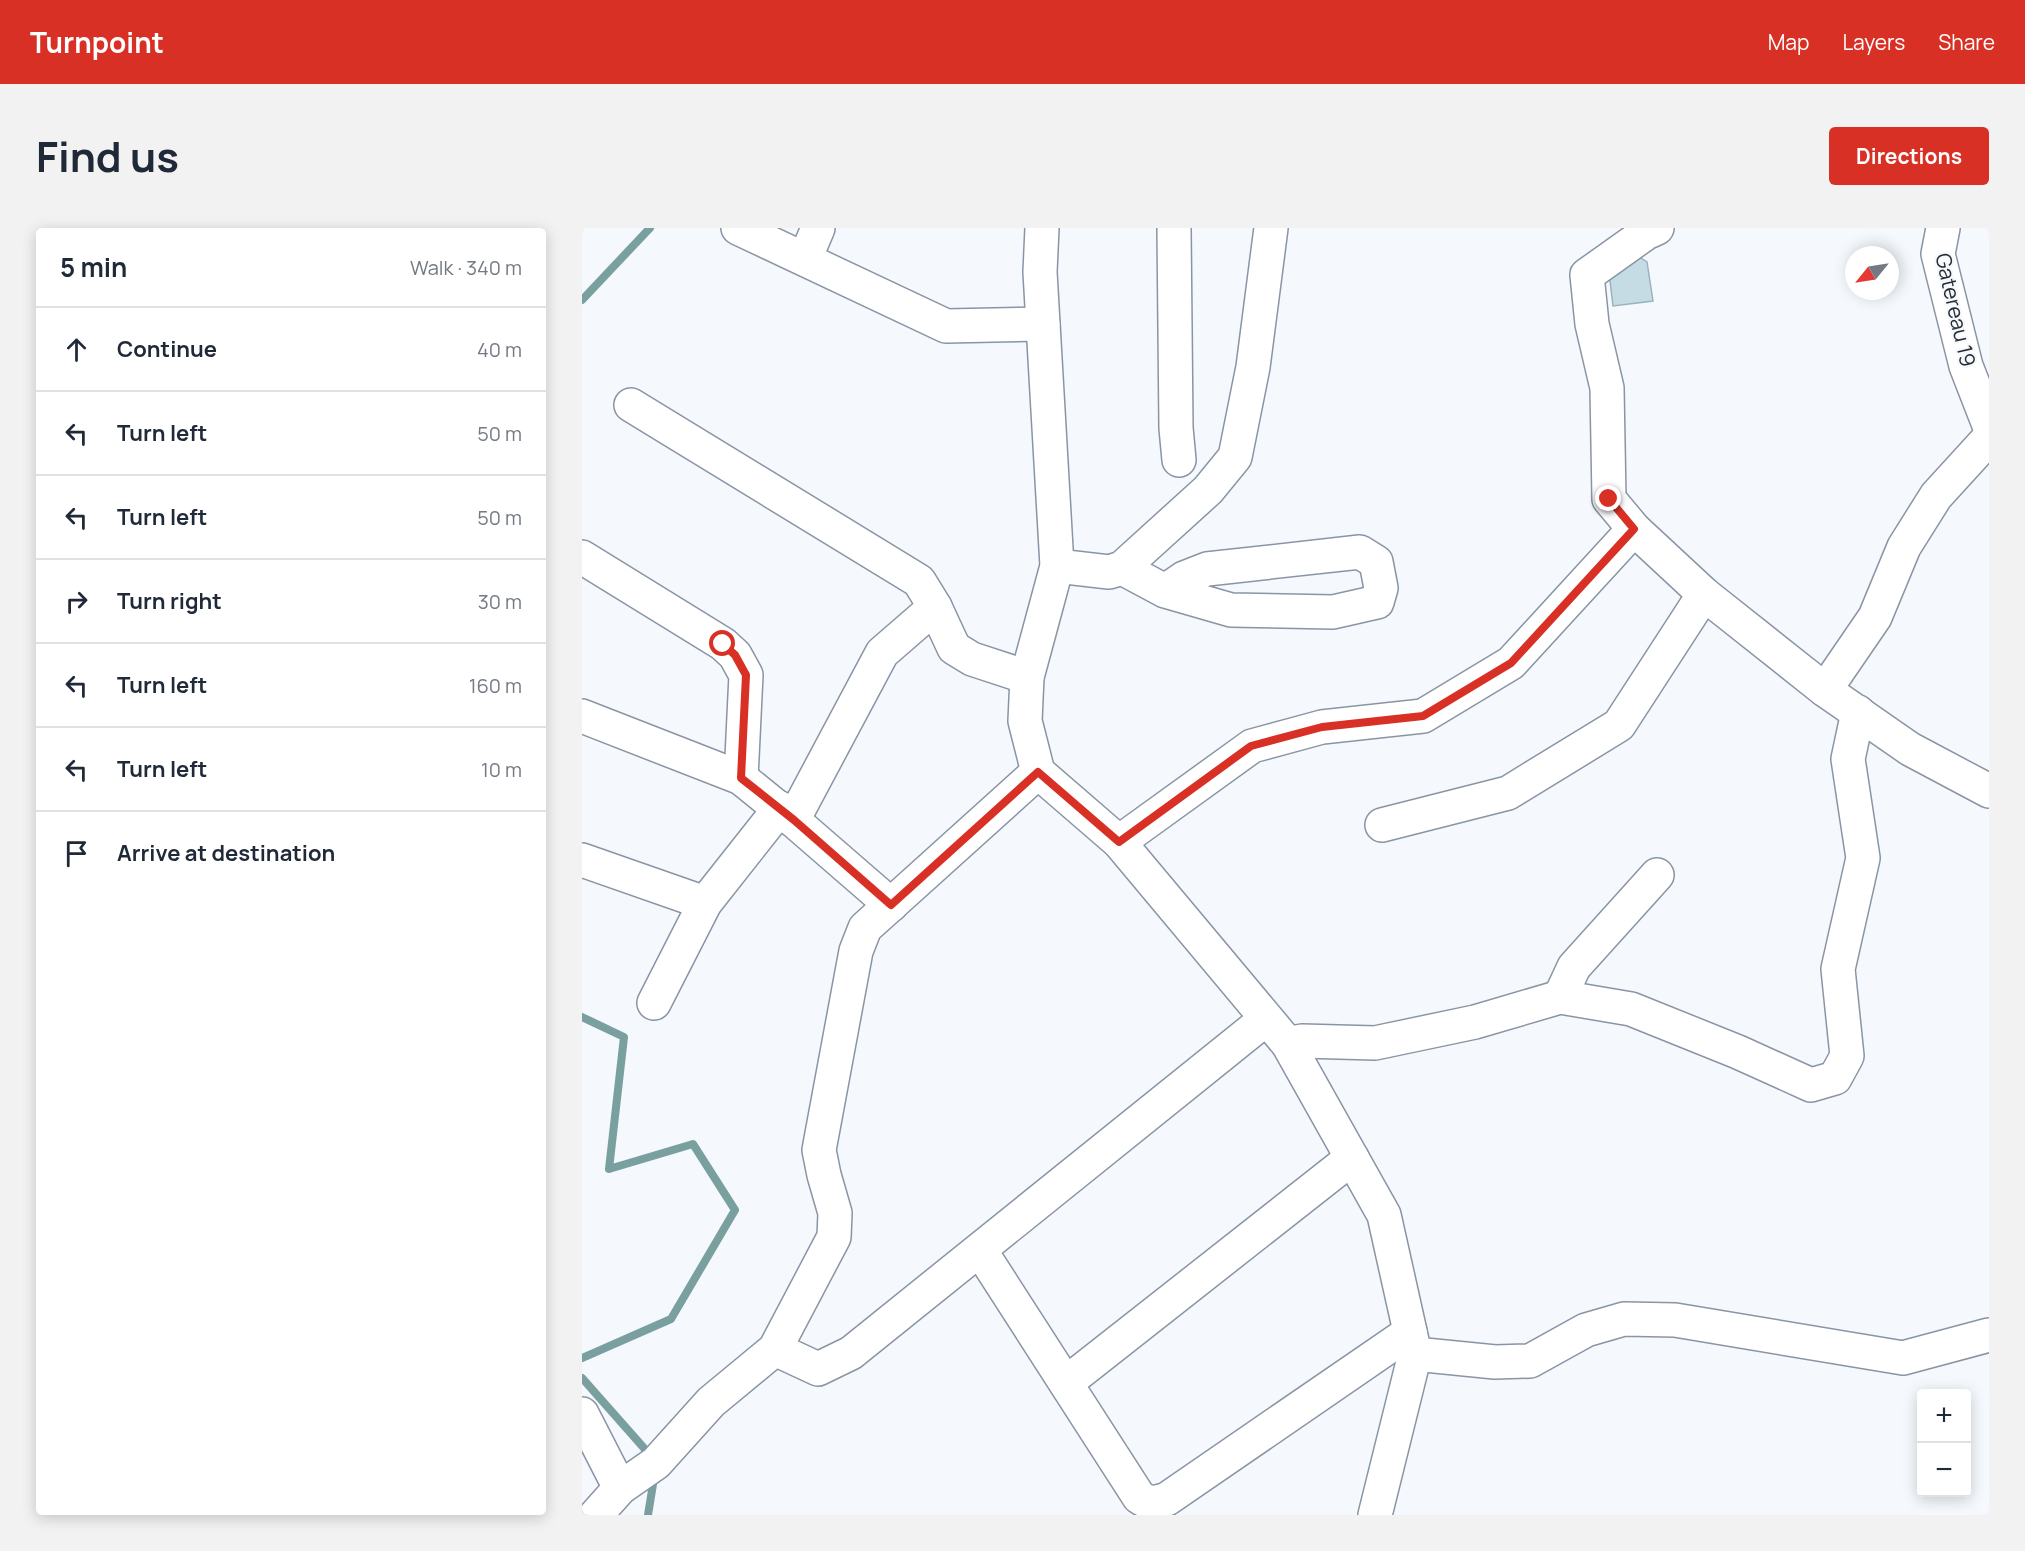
<!DOCTYPE html>
<meta charset="utf-8">
<style>
body{margin:0;font-family:Manrope,sans-serif;background:#f2f2f3;color:#1f2937}
.controls{position:absolute;right:18px;bottom:18px;display:grid;overflow:hidden;border-radius:6px;box-shadow:0 3px 15px #0003}
.controls button{width:54px;height:54px;display:grid;place-items:center;padding:0;border:0;border-bottom:2px solid #e0e1e3;background:#fff;color:#1f2937;font:30px sans-serif}
.compass{position:absolute;left:1263px;top:18px;width:54px;height:54px;border-radius:50%;background:#fff;box-shadow:0 3px 15px #0003;rotate:240deg}
.stop{position:absolute;width:18px;height:18px;margin:-14px;border:4px solid #d93025;border-radius:50%;background:#fff}
.stop.end{background:#d93025;border-color:#fff;box-shadow:0 2px 6px #0008}
.list{margin:0;padding:0;list-style:none}
h2{display:flex;justify-content:space-between;align-items:center;height:78px;margin:0;padding:0 24px;font-size:26px}
h2 small{font-size:20px;font-weight:400;color:#747a83}
.list li{display:grid;grid-template-columns:39px 1fr auto;gap:18px;align-items:center;box-sizing:border-box;height:84px;padding:0 24px;border-top:2px solid #e0e1e3}
.list b{display:block;font-size:22px;white-space:nowrap}
.list em{font-size:20px;font-style:normal;color:#747a83}
.icon{flex:none;width:33px;height:33px;fill:none;stroke:currentColor;stroke-width:2;stroke-linecap:round;stroke-linejoin:round}
.map{position:relative;flex:none;width:1407px;height:1287px;overflow:hidden;border-radius:6px}
header{display:flex;align-items:center;gap:36px;box-sizing:border-box;height:84px;padding:0 30px;background:#d93025;color:#fff}
header strong{font-size:28px}
nav{display:flex;gap:33px;margin-inline-start:auto;font-size:21px}
.intro{display:flex;align-items:center;justify-content:space-between;box-sizing:border-box;height:144px;padding:0 36px}
h1{margin:0;font-size:42px}
.button{padding:15px 27px;border-radius:6px;background:#d93025;color:#fff;font-size:21px;font-weight:700}
main{display:flex;gap:36px;padding:0 36px}
aside{flex:1;background:#fff;border-radius:6px;box-shadow:0 3px 15px #0003}
.map>svg:first-child{display:block}
</style>
<header>
<strong>Turnpoint</strong>
<nav><a>Map</a><a>Layers</a><a>Share</a></nav>
</header>
<div class="intro"><h1>Find us</h1><a class="button">Directions</a></div>
<main>
<aside>
<h2>5 min<small>Walk · 340 m</small></h2>
<ul class="list">
<li><svg class="icon" aria-label="ahead" viewBox="0 0 24 24"><path d="M12 20V5M6 11l6-6 6 6"/></svg><div><b>Continue</b></div><em>40 m</em></li>
<li><svg class="icon" aria-label="left" viewBox="0 0 24 24"><path d="M17 20v-9H6M10 6l-5 5 5 5"/></svg><div><b>Turn left</b></div><em>50 m</em></li>
<li><svg class="icon" aria-label="left" viewBox="0 0 24 24"><path d="M17 20v-9H6M10 6l-5 5 5 5"/></svg><div><b>Turn left</b></div><em>50 m</em></li>
<li><svg class="icon" aria-label="right" viewBox="0 0 24 24"><path d="M7 20v-9h11M14 6l5 5-5 5"/></svg><div><b>Turn right</b></div><em>30 m</em></li>
<li><svg class="icon" aria-label="left" viewBox="0 0 24 24"><path d="M17 20v-9H6M10 6l-5 5 5 5"/></svg><div><b>Turn left</b></div><em>160 m</em></li>
<li><svg class="icon" aria-label="left" viewBox="0 0 24 24"><path d="M17 20v-9H6M10 6l-5 5 5 5"/></svg><div><b>Turn left</b></div><em>10 m</em></li>
<li><svg class="icon" aria-label="arrive" viewBox="0 0 24 24"><path d="M6 21V4h12l-3 4 3 4H6"/></svg><div><b>Arrive at destination</b></div></li>
</ul>
</aside>
<div class="map">
<svg width="1407" height="1287" viewBox="0 0 1407 1287">
<rect width="100%" height="100%" fill="#f5f8fc"/>
<g fill="none" stroke-linecap="round" stroke-linejoin="round">
<!-- stream -->
<g stroke="#799f9f" stroke-width="8">
<polyline points="0,72 68,0"/>
<polyline points="0,789 42,809 27,941 111,916 153,982 89,1091 0,1130"/>
<polyline points="0,1150 69,1228"/>
<polyline points="66,1287 72,1250"/>
</g>
</g>
<!-- building -->
<polygon fill="#c5dce5" stroke="#9cb3bc" stroke-width="1.5" points="1059,30 1065,34 1071,73 1031,78 1026,36"/>
<g fill="none" stroke-linecap="round" stroke-linejoin="round">
<defs>
<g id="minor">
<polyline points="156,0 364,98 461,96"/>
<polyline points="460,0 458,44 475,338 445,449 443,493 456,544 537,614 706,816 802,987 833,1126 793,1287"/>
<polyline points="592,0 594,200 597,232"/>
<polyline points="1075,0 1064,5 1005,47 1010,96 1025,160 1027,271 1052,301 1122,366 1243,462 1328,521 1407,563"/>
<polyline points="1361,0 1356,26 1384,138 1407,197"/>
<polyline points="223,31 236,0"/>
<polyline points="49,177 337,353 353,379 372,420 390,431 445,449"/>
<polyline points="0,329 141,416 153,427 164,447 159,550"/>
<polyline points="475,338 527,344 540,340 626,262 653,229 671,139 689,0"/>
<polyline points="540,340 583,363 649,382 751,384 795,374 799,360 794,334 778,324 625,341 602,350 583,363"/>
<polyline points="1243,462 1293,389 1322,319 1354,268 1407,210"/>
<polyline points="0,488 159,550 211,592 309,677"/>
<polyline points="211,592 300,425 353,379"/>
<polyline points="800,597 926,565 1037,497 1122,366"/>
<polyline points="537,614 670,518 740,499 841,488 929,435 1052,301"/>
<polyline points="0,632 123,675"/>
<polyline points="978,769 992,739 1075,647"/>
<polyline points="72,775 123,675 198,580"/>
<polyline points="706,816 720,813 793,815 893,794 978,769 1049,781 1156,824 1229,857 1253,850 1265,828 1256,741 1281,630 1266,531 1276,484"/>
<path d="M 398,1022 L 557,1269 C 567,1276 574,1275 585,1271 L 828,1104"/>
<polyline points="193,1121 236,1141 269,1125 684,791"/>
<polyline points="833,1126 913,1134 948,1133 1004,1102 1042,1091 1093,1092 1321,1130 1407,1107"/>
<polyline points="484,1155 770,930"/>
<polyline points="0,1186 38,1260"/>
<polyline points="14,1287 38,1260 74,1235 129,1174 193,1121 252,1009 253,985 242,947 237,922 274,723 283,700 456,544"/>
</g>
</defs>
<!-- minor casing -->
<use href="#minor" stroke="#8995a5" stroke-width="36"/>
<!-- minor -->
<use href="#minor" stroke="#fff" stroke-width="33"/>
</g>
<g fill="none" stroke-linecap="round" stroke-linejoin="round">
<!-- route -->
<polyline stroke="#d93025" stroke-width="8" points="141,416 153,427 164,447 159,550 212,592 309,677 456,544 537,614 669,518 740,499 841,488 929,435 1052,301 1027,271"/>
</g>
<g text-anchor="middle" stroke-width="4.5" stroke-linejoin="round" paint-order="stroke">
<!-- street labels -->
<g font-size="21" fill="#272c32" stroke="#f5f8fc">
<text transform="translate(1373 82) rotate(77)" y="7">Gatereau 19</text>
</g>
</g>
</svg>
<div class="controls">
<button>+</button>
<button>−</button>
</div>
<svg class="compass" viewBox="-18 -18 36 36"><path d="M0-13l5 13h-10z" fill="#e53935"/><path d="M0 13l5-13h-10z" fill="#747a83"/></svg>
<div class="stop" style="left:141px;top:416px"></div>
<div class="stop end" style="left:1027px;top:271px"></div>
</div>
</main>
